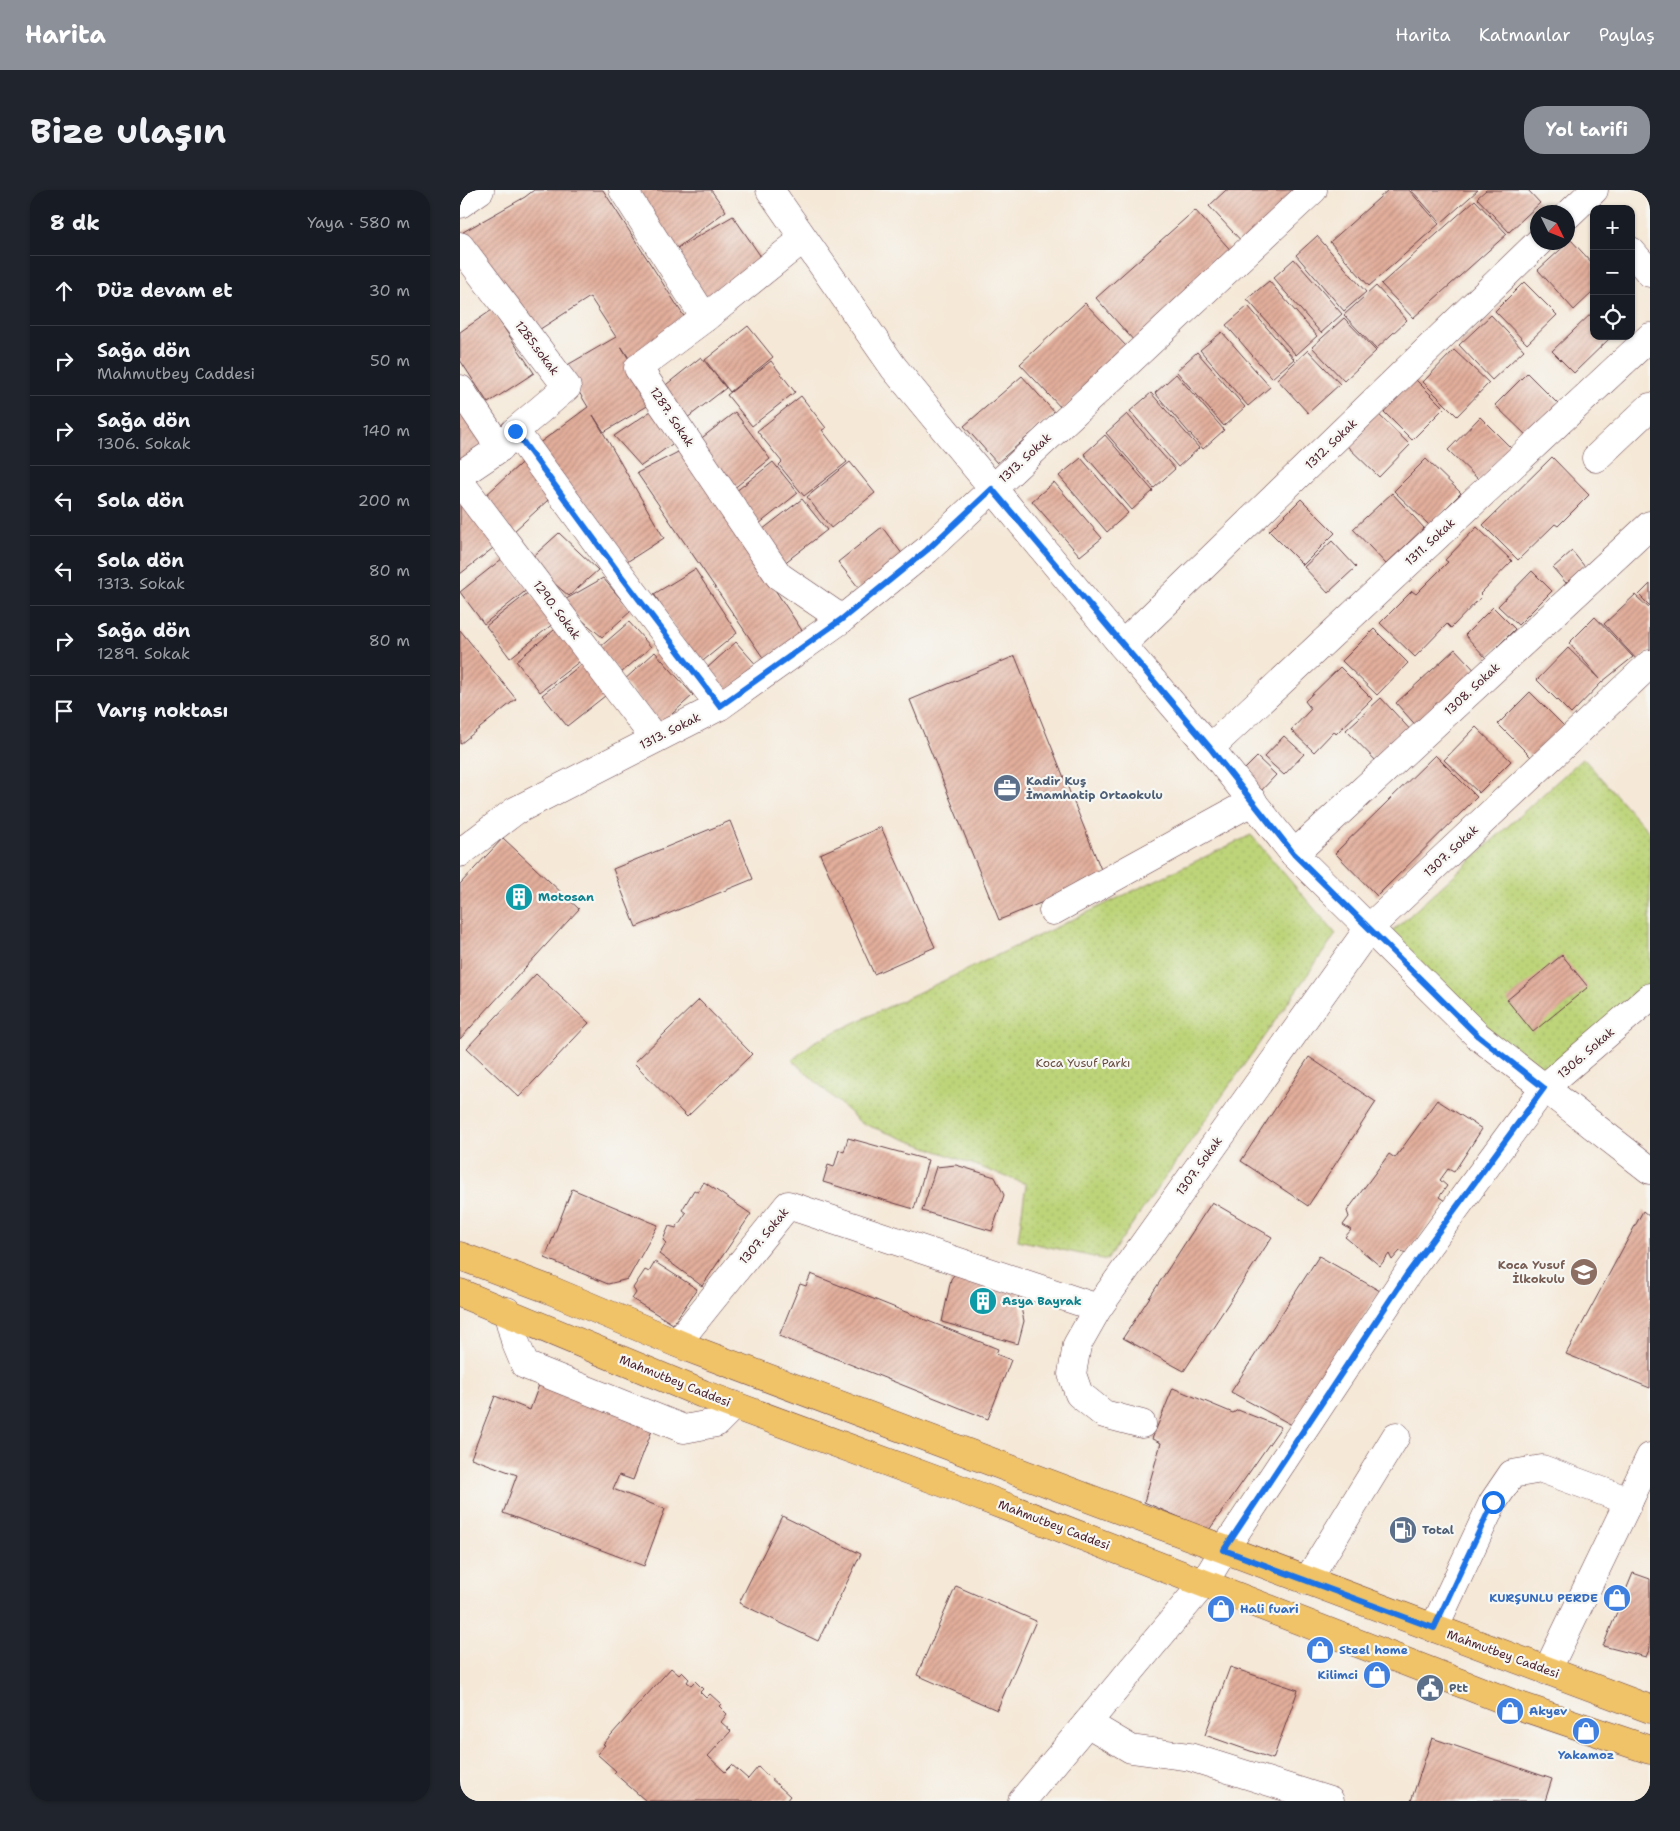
<!DOCTYPE html>
<html lang="tr">
<meta charset="utf-8">
<style>
body{margin:0;font-family:"Shantell Sans",sans-serif;background:#20242c;color:#f1f3f6}
.controls{position:absolute;right:15px;top:15px;display:grid;overflow:hidden;border-radius:10px;box-shadow:0 1px 4px #0004}
.controls button{width:45px;height:45px;display:grid;place-items:center;padding:0;border:0;border-bottom:1px solid #363941;background:#171b24;color:#f1f3f6;font:25px sans-serif}
.compass{position:absolute;left:1070px;top:15px;width:45px;height:45px;border-radius:50%;background:#171b24;box-shadow:0 1px 4px #0004;rotate:133deg}
.stop{position:absolute;width:15px;height:15px;margin:-11px;border:4px solid #1a73e8;border-radius:50%;background:#fff}
.stop.end{background:#1a73e8;border-color:#fff;box-shadow:0 1px 5px #0008}
.list{margin:0;padding:0;list-style:none}
h2{display:flex;justify-content:space-between;align-items:center;height:65px;margin:0;padding:0 20px;font-size:21px}
h2 small{font-size:16px;font-weight:400;color:#9ea1a6}
.list li{display:grid;grid-template-columns:32px 1fr auto;gap:15px;align-items:center;box-sizing:border-box;height:70px;padding:0 20px;border-top:1px solid #363941}
.list b{display:block;font-size:19px;white-space:nowrap}
.list p{margin:0;font-size:16px;white-space:nowrap;color:#9ea1a6}
.list em{font-size:16px;font-style:normal;color:#9ea1a6}
.icon{flex:none;width:28px;height:28px;fill:none;stroke:currentColor;stroke-width:2;stroke-linecap:round;stroke-linejoin:round}
.map{position:relative;flex:none;width:1190px;height:1611px;overflow:hidden;border-radius:20px}
header{display:flex;align-items:center;gap:30px;box-sizing:border-box;height:70px;padding:0 25px;background:#8c9099;color:#fff}
header strong{font-size:24px}
nav{display:flex;gap:28px;margin-inline-start:auto;font-size:18px}
.intro{display:flex;align-items:center;justify-content:space-between;box-sizing:border-box;height:120px;padding:0 30px}
h1{margin:0;font-size:35px}
.button{padding:12px 22px;border-radius:20px;background:#8c9099;color:#fff;font-size:18px;font-weight:700}
main{display:flex;gap:30px;padding:0 30px}
aside{flex:1;background:#171b24;border-radius:20px;box-shadow:0 1px 4px #0004}
.map>svg:first-child{display:block}
</style>
<header>
<strong>Harita</strong>
<nav><a>Harita</a><a>Katmanlar</a><a>Paylaş</a></nav>
</header>
<div class="intro"><h1>Bize ulaşın</h1><a class="button">Yol tarifi</a></div>
<main>
<aside>
<h2>8 dk<small>Yaya · 580 m</small></h2>
<ul class="list">
<li><svg class="icon" aria-label="ahead" viewBox="0 0 24 24"><path d="M12 20V5M6 11l6-6 6 6"/></svg><div><b>Düz devam et</b></div><em>30 m</em></li>
<li><svg class="icon" aria-label="right" viewBox="0 0 24 24"><path d="M7 20v-9h11M14 6l5 5-5 5"/></svg><div><b>Sağa dön</b><p>Mahmutbey Caddesi</p></div><em>50 m</em></li>
<li><svg class="icon" aria-label="right" viewBox="0 0 24 24"><path d="M7 20v-9h11M14 6l5 5-5 5"/></svg><div><b>Sağa dön</b><p>1306. Sokak</p></div><em>140 m</em></li>
<li><svg class="icon" aria-label="left" viewBox="0 0 24 24"><path d="M17 20v-9H6M10 6l-5 5 5 5"/></svg><div><b>Sola dön</b></div><em>200 m</em></li>
<li><svg class="icon" aria-label="left" viewBox="0 0 24 24"><path d="M17 20v-9H6M10 6l-5 5 5 5"/></svg><div><b>Sola dön</b><p>1313. Sokak</p></div><em>80 m</em></li>
<li><svg class="icon" aria-label="right" viewBox="0 0 24 24"><path d="M7 20v-9h11M14 6l5 5-5 5"/></svg><div><b>Sağa dön</b><p>1289. Sokak</p></div><em>80 m</em></li>
<li><svg class="icon" aria-label="arrive" viewBox="0 0 24 24"><path d="M6 21V4h12l-3 4 3 4H6"/></svg><div><b>Varış noktası</b></div></li>
</ul>
</aside>
<div class="map">
<svg width="1190" height="1611" viewBox="0 0 1190 1611">
<defs>
<pattern id="park-dots" width="8" height="8" patternUnits="userSpaceOnUse" patternTransform="scale(1.25)"><rect width="8" height="8" fill="#bdd479"/><path d="M2 2h.1M6 6h.1" fill="none" stroke="#a4b669" stroke-width="1.8" stroke-linecap="round"/></pattern>
<pattern id="building-hatch" width="6" height="6" patternUnits="userSpaceOnUse" patternTransform="scale(1.25)"><rect width="6" height="6" fill="#e3af9c"/><path d="M-1 1l2-2M0 6l6-6M5 7l2-2" fill="none" stroke="#ba8e7f"/></pattern>
</defs>
<rect width="100%" height="100%" fill="#f6f6f2"/>
<filter id="ink" filterUnits="userSpaceOnUse"><feTurbulence type="fractalNoise" baseFrequency=".02" numOctaves="2"/><feDisplacementMap in="SourceGraphic" scale="10" xChannelSelector="R" yChannelSelector="G"/><feConvolveMatrix kernelMatrix="1 2 1 2 8 2 1 2 1" color-interpolation-filters="sRGB"/></filter>
<filter id="wash" filterUnits="userSpaceOnUse"><feTurbulence type="fractalNoise" baseFrequency=".0096" numOctaves="4" result="noise"/><feDisplacementMap in="SourceGraphic" scale="20" xChannelSelector="R" yChannelSelector="G"/><feGaussianBlur stdDeviation="1.12" result="paint"/><feColorMatrix in="noise" values="0 0 0 0 0 0 0 0 0 0 0 0 0 0 0 0 0 1.4 0 .05"/><feComposite in="paint" operator="in"/></filter>
<g filter="url(#wash)">
<rect width="100%" height="100%" fill="#f5e8d7"/>
<!-- park -->
<g fill="url(#park-dots)" stroke="#847a52">
<polygon points="1123,568 1190,643 1190,795 1079,890 925,748"/>
<polygon points="791,645 876,744 647,1070 558,1050 566,994 401,933 332,870 354,852"/>
</g>
<g id="blocks">
<!-- building -->
<g fill="url(#building-hatch)">
<polygon points="74,0 143,0 227,131 169,168 161,156 194,212 144,242 133,225 204,348 159,377 78,254 128,217 104,177 156,147 130,107 74,143 3,42 65,7"/>
<polygon points="164,0 251,0 266,21 213,61"/>
<polygon points="766,0 843,0 785,55 749,16"/>
<polygon points="928,0 949,0 979,34 909,96 870,52"/>
<polygon points="951,0 1018,0 981,33"/>
<polygon points="1026,0 1068,0 1080,13 1049,42 1017,8"/>
<polygon points="1015,10 1047,44 953,128 921,94"/>
<polygon points="735,20 774,64 675,152 636,108"/>
<polygon points="273,26 308,77 246,114 213,61"/>
<polygon points="857,46 906,102 884,121 836,65"/>
<polygon points="1111,50 1134,75 1134,101 1114,120 1078,80"/>
<polygon points="834,69 882,124 861,143 813,88"/>
<polygon points="809,91 857,146 836,165 787,109"/>
<polygon points="1064,92 1097,125 1067,154 1035,121"/>
<polygon points="916,96 947,130 916,159 884,125"/>
<polygon points="625,113 668,158 603,220 560,174"/>
<polygon points="788,116 834,169 812,188 766,135"/>
<polygon points="32,120 74,183 28,213 0,170 0,142"/>
<polygon points="1134,121 1134,146 1152,146 1114,183 1092,161"/>
<polygon points="1031,125 1064,160 1032,190 999,155"/>
<polygon points="884,128 916,161 884,191 852,157"/>
<polygon points="288,136 313,167 270,202 245,170"/>
<polygon points="762,142 810,197 788,216 740,160"/>
<polygon points="848,160 880,194 848,223 817,189"/>
<polygon points="994,160 1029,193 997,226 963,192"/>
<polygon points="737,162 785,217 764,236 716,181"/>
<polygon points="241,167 266,198 222,232 197,202"/>
<polygon points="311,171 335,202 292,236 267,205"/>
<polygon points="1067,183 1101,217 1070,249 1035,215"/>
<polygon points="716,184 764,240 743,259 695,203"/>
<polygon points="950,184 984,218 952,250 918,216"/>
<polygon points="562,186 595,223 537,273 504,236"/>
<polygon points="691,203 739,258 718,277 670,221"/>
<polygon points="341,206 366,238 362,240 387,272 344,306 319,275 322,272 297,241"/>
<polygon points="0,218 24,256 0,271"/>
<polygon points="194,219 215,252 181,276 154,246"/>
<polygon points="915,221 950,255 919,287 884,253"/>
<polygon points="275,222 310,269 267,304 234,254"/>
<polygon points="667,224 715,279 694,298 646,243"/>
<polygon points="1020,227 1054,261 1022,293 988,260"/>
<polygon points="645,245 693,301 672,320 624,264"/>
<polygon points="222,260 343,442 306,472 177,283"/>
<polygon points="70,265 88,310 53,342 25,306"/>
<polygon points="1092,267 1129,305 1098,336 1095,334 1058,370 1023,335"/>
<polygon points="621,268 668,323 647,342 599,286"/>
<polygon points="966,269 1001,303 969,335 934,301"/>
<polygon points="313,272 338,303 294,338 270,306"/>
<polygon points="390,272 415,303 371,338 347,307"/>
<polygon points="594,292 642,348 620,366 572,311"/>
<polygon points="932,303 964,338 926,374 893,339"/>
<polygon points="342,309 367,340 323,374 298,343"/>
<polygon points="841,309 875,343 843,375 809,341"/>
<polygon points="0,311 37,355 0,384"/>
<polygon points="422,337 446,369 403,403 378,372"/>
<polygon points="1017,337 1052,371 1020,404 1022,406 991,438 987,434 955,467 920,433 952,401 956,404 988,372 985,370"/>
<polygon points="99,343 138,380 109,406 68,371"/>
<polygon points="872,351 896,377 868,403 844,377"/>
<polygon points="1112,361 1125,377 1106,393 1093,378"/>
<polygon points="43,368 68,399 24,434 0,402"/>
<polygon points="235,379 277,443 238,475 194,404"/>
<polygon points="1072,381 1092,401 1058,435 1038,416"/>
<polygon points="143,388 171,421 142,447 101,412"/>
<polygon points="1190,394 1190,416 1179,405"/>
<polygon points="69,402 94,433 50,468 26,436"/>
<polygon points="1175,405 1190,419 1190,459 1178,471 1144,434"/>
<polygon points="1033,417 1055,439 1026,468 1005,445"/>
<polygon points="1135,427 1173,467 1142,492 1111,524 1077,490 1108,458 1140,489 1109,453"/>
<polygon points="169,432 191,457 161,483 139,458"/>
<polygon points="99,436 124,468 80,502 56,471"/>
<polygon points="914,439 948,473 917,505 882,471"/>
<polygon points="0,440 56,509 0,554"/>
<polygon points="276,452 299,478 269,504 246,479"/>
<polygon points="995,459 1020,486 960,540 936,513"/>
<polygon points="195,462 233,505 201,534 163,491"/>
<polygon points="555,466 644,687 539,730 450,510"/>
<polygon points="126,471 150,502 107,536 82,505"/>
<polygon points="880,477 912,509 876,544 874,541 854,562 831,540 851,519 845,511"/>
<polygon points="1070,502 1104,536 1072,568 1038,534"/>
<polygon points="921,508 955,545 921,576 886,540"/>
<polygon points="1016,537 1051,571 1019,603 984,570"/>
<polygon points="824,546 844,564 824,585 804,567"/>
<polygon points="975,565 1017,607 917,706 875,663"/>
<polygon points="797,567 816,585 797,605 778,586"/>
<polygon points="270,631 293,689 176,737 153,679"/>
<polygon points="421,637 475,757 414,784 360,664"/>
<polygon points="43,648 119,719 0,849 0,694"/>
<polygon points="1102,765 1128,797 1073,842 1047,810"/>
<polygon points="76,784 129,833 59,907 7,858"/>
<polygon points="239,810 292,864 227,927 174,873"/>
<polygon points="849,867 916,912 848,1016 781,971"/>
<polygon points="977,910 1022,939 994,982 988,979 980,990 987,996 979,1007 985,1011 947,1063 940,1061 932,1070 929,1064 920,1076 885,1047 891,1040 883,1035 889,1027 887,1021 929,964 935,968"/>
<polygon points="388,948 468,970 454,1019 363,992 368,975 374,977 379,960 384,962"/>
<polygon points="496,975 535,987 544,1005 532,1041 462,1021 476,977"/>
<polygon points="244,992 291,1024 242,1096 199,1064 206,1053 203,1050 209,1036 216,1038 226,1023 222,1020 234,1000 238,1002"/>
<polygon points="112,999 198,1035 168,1089 148,1094 85,1068"/>
<polygon points="752,1012 812,1047 724,1181 663,1148"/>
<polygon points="1183,1021 1190,1027 1190,1198 1106,1164"/>
<polygon points="859,1066 920,1101 832,1235 771,1202"/>
<polygon points="195,1072 237,1099 213,1134 172,1109 176,1103 173,1098 185,1080 189,1082"/>
<polygon points="500,1077 556,1096 564,1131 558,1154 482,1132 491,1089"/>
<polygon points="351,1084 538,1159 536,1164 551,1170 528,1229 319,1146 340,1094 346,1096"/>
<polygon points="80,1192 194,1235 173,1290 159,1285 153,1299 205,1319 184,1376 43,1323 57,1285 11,1268 35,1206 70,1220"/>
<polygon points="713,1198 773,1223 778,1220 821,1237 749,1340 684,1312 701,1253 692,1249"/>
<polygon points="322,1326 401,1364 358,1451 279,1413"/>
<polygon points="1173,1383 1190,1389 1190,1458 1186,1467 1143,1456"/>
<polygon points="496,1396 576,1431 537,1520 457,1485"/>
<polygon points="770,1477 838,1500 813,1569 745,1545"/>
<polygon points="211,1478 219,1485 222,1482 229,1489 227,1492 231,1495 235,1491 243,1499 240,1502 246,1508 250,1504 261,1514 259,1516 267,1524 261,1532 271,1541 248,1566 265,1582 272,1575 288,1589 298,1577 330,1606 326,1611 186,1611 154,1583 156,1581 137,1564 145,1555 143,1554"/>
<polygon points="972,1548 1092,1589 1085,1611 951,1611"/>
</g>
</g>
</g>
<g filter="url(#ink)">
<use href="#blocks" fill-opacity="0" stroke="#643d45" stroke-width="1"/>
<g fill="none" stroke-linecap="round" stroke-linejoin="round">
<defs>
<g id="minor">
<polyline points="163,0 245,128"/>
<polyline points="310,0 434,178 662,455 750,558 834,664 1018,846 1190,980"/>
<polyline points="0,14 20,0"/>
<polyline points="1108,25 1134,0"/>
<polyline points="343,49 245,128 178,178 319,386 382,429"/>
<polyline points="0,56 107,197 55,241 40,258 0,285"/>
<polyline points="1171,61 1190,83"/>
<polyline points="0,199 40,258"/>
<polyline points="55,241 156,379 260,516"/>
<polyline points="1136,268 1190,217"/>
<polyline points="0,292 195,549"/>
<polyline points="662,455 1079,52"/>
<polyline points="750,558 1190,147"/>
<polyline points="0,663 55,621 260,516 382,429 467,360 853,0"/>
<polyline points="834,664 1190,335"/>
<polyline points="593,721 793,611"/>
<polyline points="638,1118 617,1155 612,1184 619,1204 644,1224 682,1234"/>
<polyline points="47,1121 55,1151 65,1175 224,1239 256,1233 274,1215"/>
<polyline points="217,1153 328,1015 638,1118 909,738 1190,474"/>
<polyline points="847,1391 936,1246"/>
<polyline points="974,1438 1033,1312 1052,1284 1082,1279 1169,1311"/>
<polyline points="1087,1481 1190,1267"/>
<polyline points="627,1533 671,1559 730,1567 870,1611"/>
<polyline points="562,1611 744,1393 764,1360 948,1083 1084,898 1190,807"/>
</g>
<g id="major">
<polyline points="0,1066 88,1099 231,1159 1190,1519"/>
<polyline points="0,1103 243,1204 511,1303 1057,1515 1190,1560"/>
</g>
</defs>
<!-- minor casing -->
<use href="#minor" stroke="#643d45" stroke-width="29"/>
<!-- major casing -->
<use href="#major" stroke="#643d45" stroke-width="29"/>
<!-- minor -->
<use href="#minor" stroke="#fff" stroke-width="28"/>
<!-- major -->
<use href="#major" stroke="#f0c369" stroke-width="28"/>
</g>
</g>
<g fill="none" stroke-linecap="round" stroke-linejoin="round" filter="url(#ink)">
<!-- route -->
<polyline stroke="#1a73e8" stroke-width="6" points="55,241 156,379 260,516 382,429 467,360 532,299 750,558 834,664 1018,846 1084,898 948,1083 764,1360 974,1438 1033,1312"/>
</g>
<!-- icons -->
<defs>
<symbol id="office-disc" viewBox="-11 -11 22 22"><circle r="9.5" fill="#5c6f8a" stroke="#f6f6f2"/><path d="M-6-3h4V-5.5h4V-3h4V5H-6ZM-1-4.5V-3h2v-1.5ZM-6 0V1H6V0Z" fill="#fff"/></symbol>
<symbol id="building-disc" viewBox="-11 -11 22 22"><circle r="9.5" fill="#0f9aa8" stroke="#f6f6f2"/><path d="M-4-6H4V6H1V3H-1V6H-4ZM-2.5-4.3h1.7v1.8h-1.7ZM.8-4.3h1.7v1.8H.8ZM-2.5-1h1.7V.8h-1.7ZM.8-1h1.7V.8H.8Z" fill="#fff"/></symbol>
<symbol id="school-disc" viewBox="-11 -11 22 22"><circle r="9.5" fill="#8d6e63" stroke="#f6f6f2"/><path d="M0-5L7-2L0 1L-7-2ZM-4 1L0 2.5L4 1V4Q0 6-4 4Z" fill="#fff"/></symbol>
<symbol id="fuel-disc" viewBox="-11 -11 22 22"><circle r="9.5" fill="#5c6f8a" stroke="#f6f6f2"/><path d="M-5.5-6h7V0h2V4h1.3V-2.5L3-4.5l.8-.8L6-3V5H2.5V1h-1V6h-7ZM-4.2-4.7v3.2H.2V-4.7Z" fill="#fff"/></symbol>
<symbol id="shop-disc" viewBox="-11 -11 22 22"><circle r="9.5" fill="#3f7fe0" stroke="#f6f6f2"/><path d="M-5-2.5h2.3a2.7 3.5 0 0 1 5.4 0H5L5.5 6h-11ZM-1.5-2.5h3a1.5 2.3 0 0 0-3 0Z" fill="#fff"/></symbol>
<symbol id="civic-disc" viewBox="-11 -11 22 22"><circle r="9.5" fill="#5c6f8a" stroke="#f6f6f2"/><path d="M-.6-6.5H3V-4.5H.6V-3L4-1V1h2V6H-6V1h2V-1L-.6-3ZM-1.2 2.5V6h2.4V2.5Z" fill="#fff"/></symbol>
</defs>
<g fill-rule="evenodd">
<use href="#office-disc" x="531" y="582" width="32" height="32"/>
<use href="#building-disc" x="43" y="691" width="32" height="32"/>
<use href="#school-disc" x="1108" y="1066" width="32" height="32"/>
<use href="#building-disc" x="507" y="1095" width="32" height="32"/>
<use href="#fuel-disc" x="927" y="1324" width="32" height="32"/>
<use href="#shop-disc" x="1141" y="1392" width="32" height="32"/>
<use href="#shop-disc" x="745" y="1403" width="32" height="32"/>
<use href="#shop-disc" x="844" y="1444" width="32" height="32"/>
<use href="#shop-disc" x="901" y="1469" width="32" height="32"/>
<use href="#civic-disc" x="954" y="1482" width="32" height="32"/>
<use href="#shop-disc" x="1034" y="1505" width="32" height="32"/>
<use href="#shop-disc" x="1110" y="1525" width="32" height="32"/>
</g>
<g text-anchor="middle" stroke-width="4.5" stroke-linejoin="round" paint-order="stroke">
<!-- street labels -->
<g font-size="12" fill="#4a1f2b" stroke="#f6f6f2">
<text transform="translate(77 158) rotate(53)" y="4">1285.sokak</text>
<text transform="translate(212 227) rotate(56)" y="4">1287. Sokak</text>
<text transform="translate(871 254) rotate(-44)" y="4">1312. Sokak</text>
<text transform="translate(565 268) rotate(-43)" y="4">1313. Sokak</text>
<text transform="translate(970 352) rotate(-43)" y="4">1311. Sokak</text>
<text transform="translate(97 420) rotate(53)" y="4">1290. Sokak</text>
<text transform="translate(1012 499) rotate(-43)" y="4">1308. Sokak</text>
<text transform="translate(210 541) rotate(-27)" y="4">1313. Sokak</text>
<text transform="translate(991 661) rotate(-43)" y="4">1307. Sokak</text>
<text transform="translate(1126 863) rotate(-41)" y="4">1306. Sokak</text>
<text transform="translate(739 976) rotate(-54)" y="4">1307. Sokak</text>
<text transform="translate(304 1046) rotate(-50)" y="4">1307. Sokak</text>
<text transform="translate(215 1191) rotate(22)" y="4">Mahmutbey Caddesi</text>
<text transform="translate(594 1335) rotate(21)" y="4">Mahmutbey Caddesi</text>
<text transform="translate(1043 1464) rotate(20)" y="4">Mahmutbey Caddesi</text>
</g>
<!-- service labels -->
<g font-size="12" font-weight="bold" fill="#4e5e75" stroke="#f6f6f2" text-anchor="start">
<text x="566" y="595">Kadir Kuş<tspan x="566" dy="14">İmamhatip Ortaokulu</tspan></text>
<text x="962" y="1344">Total</text>
<text x="989" y="1502">Ptt</text>
</g>
<!-- culture labels -->
<g font-size="12" font-weight="bold" fill="#0d838f" stroke="#f6f6f2" text-anchor="start">
<text x="78" y="711">Motosan</text>
<text x="542" y="1115">Asya Bayrak</text>
</g>
<!-- park labels -->
<g font-size="12" fill="#674c3e" stroke="#f6f6f2">
<text x="623" y="877">Koca Yusuf Parkı</text>
</g>
<!-- education labels -->
<g font-size="12" font-weight="bold" fill="#785e54" stroke="#f6f6f2" text-anchor="end">
<text x="1105" y="1079">Koca Yusuf<tspan x="1105" dy="14">İlkokulu</tspan></text>
</g>
<!-- shop labels -->
<g font-size="12" font-weight="bold" fill="#366cbe" stroke="#f6f6f2" text-anchor="start">
<text x="1138" y="1412" text-anchor="end">KURŞUNLU PERDE</text>
<text x="780" y="1423">Hali fuari</text>
<text x="879" y="1464">Steel home</text>
<text x="898" y="1489" text-anchor="end">Kilimci</text>
<text x="1069" y="1525">Akyev</text>
<text x="1126" y="1569" text-anchor="middle">Yakamoz</text>
</g>
</g>
</svg>
<div class="controls">
<button>+</button>
<button>−</button>
<button><svg class="icon" aria-label="locate" viewBox="0 0 24 24"><circle cx="12" cy="12" r="6"/><path d="M12 2v4M12 18v4M2 12h4M18 12h4"/></svg></button>
</div>
<svg class="compass" viewBox="-18 -18 36 36"><path d="M0-13l5 13h-10z" fill="#e53935"/><path d="M0 13l5-13h-10z" fill="#9ea1a6"/></svg>
<div class="stop" style="left:1033px;top:1312px"></div>
<div class="stop end" style="left:55px;top:241px"></div>
</div>
</main>
